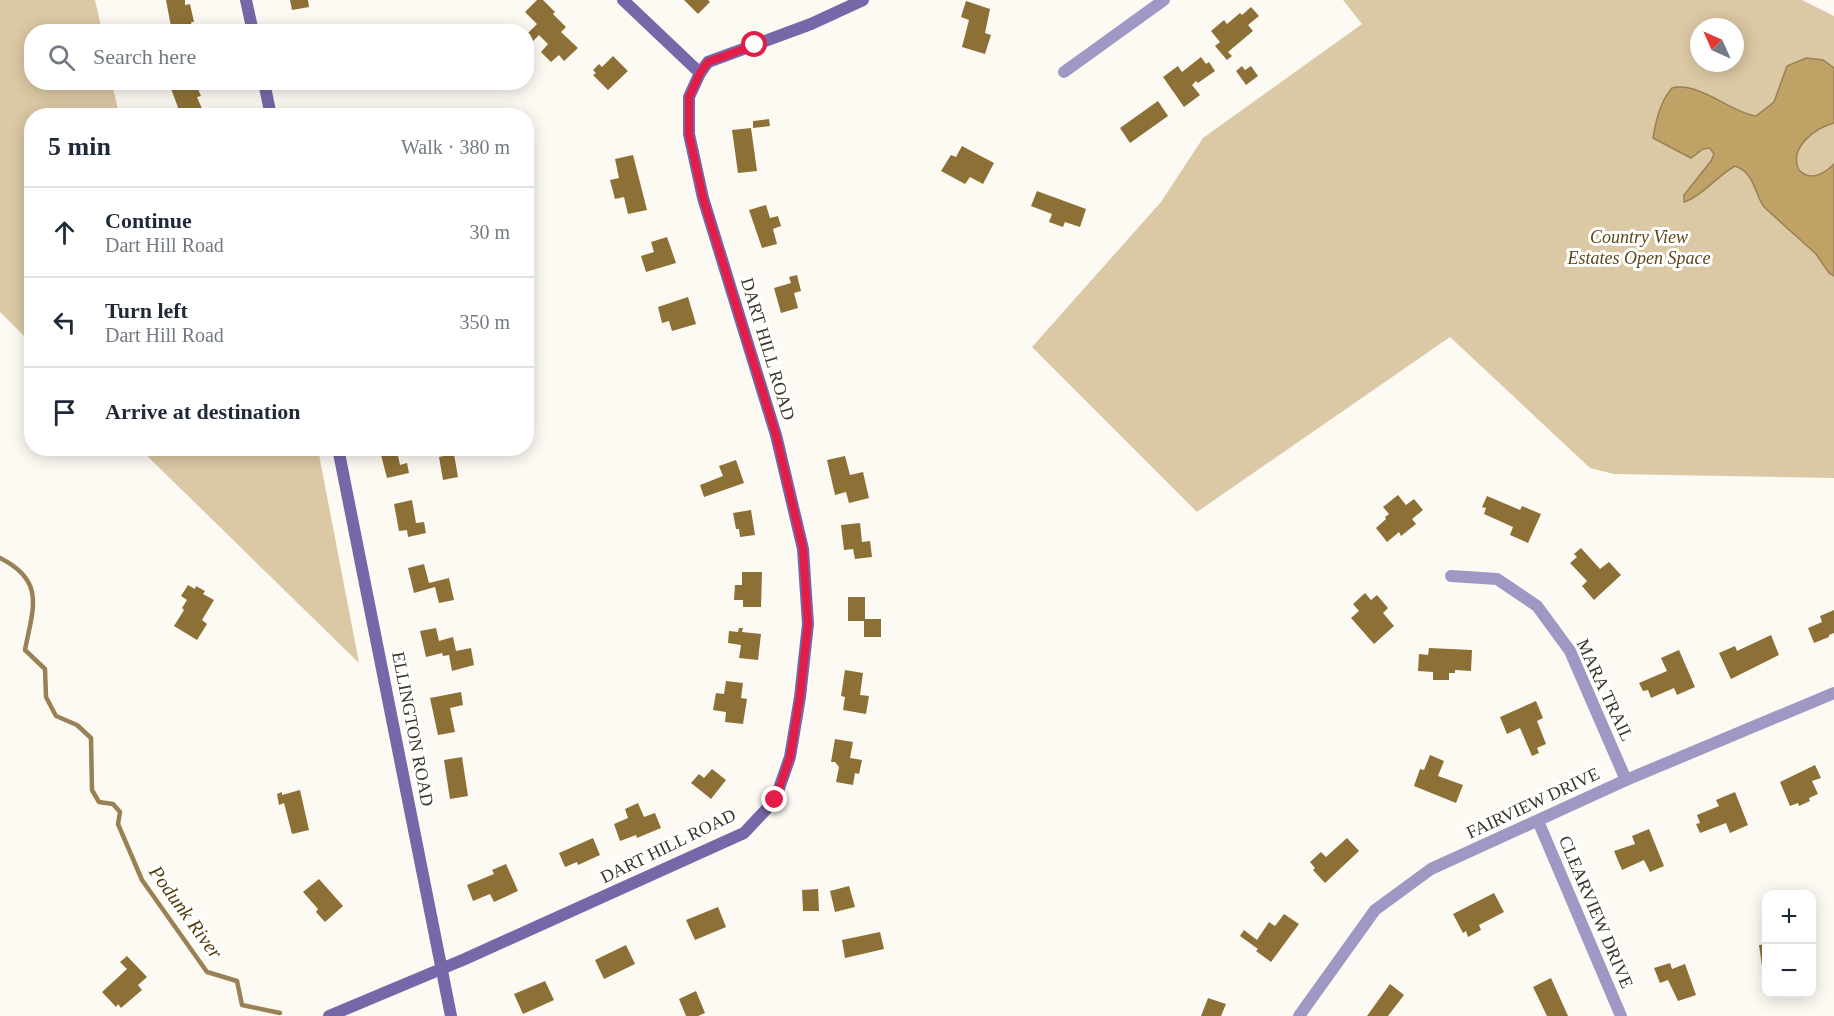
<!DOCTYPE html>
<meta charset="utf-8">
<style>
body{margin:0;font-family:Georgia,serif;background:#f6f6f7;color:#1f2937}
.controls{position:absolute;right:18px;bottom:18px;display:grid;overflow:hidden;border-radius:12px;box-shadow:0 3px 15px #0003}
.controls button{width:54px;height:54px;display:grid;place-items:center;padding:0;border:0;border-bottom:2px solid #e0e1e3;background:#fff;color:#1f2937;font:30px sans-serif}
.compass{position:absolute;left:1690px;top:18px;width:54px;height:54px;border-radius:50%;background:#fff;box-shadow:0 3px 15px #0003;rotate:315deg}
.stop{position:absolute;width:18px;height:18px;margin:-14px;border:4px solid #e11d48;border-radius:50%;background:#fff}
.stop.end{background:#e11d48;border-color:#fff;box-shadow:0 2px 6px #0008}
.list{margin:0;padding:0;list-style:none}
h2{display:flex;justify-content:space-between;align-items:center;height:78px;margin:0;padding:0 24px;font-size:26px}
h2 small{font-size:20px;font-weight:400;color:#747a83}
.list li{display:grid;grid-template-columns:39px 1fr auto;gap:18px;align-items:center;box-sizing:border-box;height:90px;padding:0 24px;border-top:2px solid #e0e1e3}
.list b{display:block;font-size:22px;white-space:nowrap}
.list p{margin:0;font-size:20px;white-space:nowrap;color:#747a83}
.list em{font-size:20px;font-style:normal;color:#747a83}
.icon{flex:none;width:33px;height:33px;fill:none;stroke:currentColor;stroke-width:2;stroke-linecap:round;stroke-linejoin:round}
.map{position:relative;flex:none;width:1834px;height:1016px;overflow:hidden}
.search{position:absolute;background:#fff;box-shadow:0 3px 15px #0003;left:24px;top:24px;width:510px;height:66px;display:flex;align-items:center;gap:15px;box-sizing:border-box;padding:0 21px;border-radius:24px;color:#747a83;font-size:22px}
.panel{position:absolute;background:#fff;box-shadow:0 3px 15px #0003;left:24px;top:108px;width:510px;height:348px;border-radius:24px}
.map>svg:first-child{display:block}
</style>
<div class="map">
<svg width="1834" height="1016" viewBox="0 0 1834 1016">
<rect width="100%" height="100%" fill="#fdfaf4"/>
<!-- green -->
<g fill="#dbc8a4" fill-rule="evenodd">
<polygon points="0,0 95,0 102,31 32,32 32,82 112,83 119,115 32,116 31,343 0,312"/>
<path d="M 1343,0 L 1802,0 L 1834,16 L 1834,478 L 1614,474 L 1590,468 L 1450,337 L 1197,512 L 1032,347 L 1161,202 L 1203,138 L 1362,24 ZM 1699,27 L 1735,27 L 1735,63 L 1699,63 Z"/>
<polygon points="140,449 318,449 359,663"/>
</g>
<!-- water -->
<path fill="#c0a267" stroke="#988154" stroke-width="1.5" d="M 1806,58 L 1823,60 L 1834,68 L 1834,123 C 1815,128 1788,148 1799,170 C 1811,182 1824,174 1834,164 L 1834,276 L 1829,273 L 1816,254 L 1764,207 C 1754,193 1755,173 1735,166 C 1717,176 1702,196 1684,202 L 1684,195 L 1711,161 L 1714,154 L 1710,148 L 1703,149 L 1691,158 L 1653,138 C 1656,120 1660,102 1672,88 C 1698,81 1732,113 1756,116 L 1774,102 L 1787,66 Z"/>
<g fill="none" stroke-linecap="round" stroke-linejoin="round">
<!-- stream -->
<path stroke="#988154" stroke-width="4.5" d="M 0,558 C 46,581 33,608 25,650 L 45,669 L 46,697 L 56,716 L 77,725 L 91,738 L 92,790 L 99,802 L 113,804 L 120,812 L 118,824 L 142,880 L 207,972 L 237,981 L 242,1005 L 280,1013"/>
</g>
<!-- building -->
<g fill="#8d7036">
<polygon points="166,0 185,0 185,5 190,4 194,22 191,22 193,32 172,32"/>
<polygon points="290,0 308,0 309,7 292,10"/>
<polygon points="537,0 543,0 555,12 553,14 566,27 561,32 578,48 564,61 559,55 551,62 541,52 548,44 539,35 533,41 526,35 537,24 525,12"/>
<polygon points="684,0 708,0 710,2 698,14"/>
<polygon points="966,1 990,9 985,33 991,35 985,54 962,47 969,20 961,17"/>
<polygon points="1251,7 1259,16 1248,25 1253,31 1228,52 1232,56 1227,60 1215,46 1220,42 1211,31 1224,20 1227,24 1240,13 1242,15"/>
<polygon points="613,56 628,71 608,90 593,75 596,73 593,70 599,64 602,67"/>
<polygon points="1201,57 1206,64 1209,62 1215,71 1198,83 1196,81 1192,85 1200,95 1184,107 1163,77 1178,66 1182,72"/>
<polygon points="1242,66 1245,70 1251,66 1258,76 1246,85 1236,71"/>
<polygon points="175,82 195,82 201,96 197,97 205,116 177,116 176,111 179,110 170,86"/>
<polygon points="1158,101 1168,116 1130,143 1120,128"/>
<polygon points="769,119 770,126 753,128 753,121"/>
<polygon points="751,128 757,171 738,173 732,130"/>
<polygon points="962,146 994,163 983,184 970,177 965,184 941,171 951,155 956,157"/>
<polygon points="633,155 647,210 628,214 624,197 615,199 610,180 619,178 615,159"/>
<polygon points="1037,191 1086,209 1080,227 1065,222 1063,227 1049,222 1052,214 1031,206"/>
<polygon points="766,205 770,218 778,216 781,226 773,229 777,244 762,248 749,210"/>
<polygon points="667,237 676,263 646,272 641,256 654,252 651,242"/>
<polygon points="797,275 801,291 794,293 798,308 781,313 774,288 791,283 789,277"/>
<polygon points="688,297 696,324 672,331 669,321 662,323 658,307"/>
<polygon points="397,451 400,465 407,463 409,473 387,478 381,455"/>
<polygon points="454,454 458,477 443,480 439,457"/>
<polygon points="845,456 850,475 863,472 869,498 849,503 846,492 835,495 827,460"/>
<polygon points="736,460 744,483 704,497 700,485 723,476 719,466"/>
<polygon points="1398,495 1406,505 1414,499 1423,510 1412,519 1416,524 1401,536 1399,532 1387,542 1376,528 1386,519 1385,517 1389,514 1383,507"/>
<polygon points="1487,496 1520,510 1522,506 1541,514 1528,543 1510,535 1513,527 1484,514 1486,508 1482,507"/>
<polygon points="412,500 416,523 424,522 426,533 408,537 407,530 399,531 394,504"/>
<polygon points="751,510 755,535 740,537 739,529 736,529 733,513"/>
<polygon points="860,523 862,542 870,541 872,557 855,559 853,549 844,550 841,525"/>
<polygon points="1581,548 1600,569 1609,562 1621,575 1594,600 1582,586 1587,581 1570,563 1577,557 1574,554"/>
<polygon points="424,564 429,583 449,578 454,600 439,603 435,587 414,593 408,568"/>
<polygon points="742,572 762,572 761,607 743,607 743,600 734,600 735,585 742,585"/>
<polygon points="188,585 195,589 196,586 205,591 203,594 214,600 202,620 207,624 197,640 174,626 184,610 182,608 187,600 181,596"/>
<polygon points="1365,593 1371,600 1377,595 1388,608 1383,613 1394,626 1374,644 1351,618 1359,611 1353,604"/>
<polygon points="848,597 865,597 865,619 881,619 881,637 864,637 864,621 848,621"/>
<polygon points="1834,610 1834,633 1829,635 1829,637 1814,643 1808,628 1822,622 1820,616"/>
<polygon points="436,628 439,641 453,637 456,651 471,648 474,665 452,671 449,655 443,656 442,653 426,657 420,631"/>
<polygon points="739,628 743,628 742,632 761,634 758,660 739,658 741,645 728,643 729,631 738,632"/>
<polygon points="1771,635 1779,655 1731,679 1719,653 1735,646 1737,651"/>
<polygon points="1429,648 1472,650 1471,671 1455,670 1455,673 1449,673 1449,680 1433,680 1433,672 1418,671 1419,654 1428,655"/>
<polygon points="1679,650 1695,687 1677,695 1674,688 1651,698 1648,690 1643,691 1639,683 1667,671 1661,658"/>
<polygon points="845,670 863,673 860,695 869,696 866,714 843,710 845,697 841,696"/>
<polygon points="726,681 743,683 741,698 747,699 743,724 725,722 726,712 713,710 716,693 724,694"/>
<polygon points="461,692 463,705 450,708 455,732 438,735 430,698"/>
<polygon points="1536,701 1543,718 1537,721 1546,744 1537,748 1539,753 1532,756 1520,728 1507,734 1500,717"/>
<polygon points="835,739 853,742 850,758 862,760 859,774 855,773 853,785 836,782 839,767 835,762 831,762"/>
<polygon points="1430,755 1444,761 1438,776 1463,785 1456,803 1414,786 1420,769 1424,770"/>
<polygon points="462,757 468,796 450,799 444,760"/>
<polygon points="1815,765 1821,778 1812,781 1818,794 1809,798 1810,801 1799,806 1798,803 1790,806 1780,782"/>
<polygon points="712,769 726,780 711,799 691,783 699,774 704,778"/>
<polygon points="300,790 309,830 292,834 284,803 279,805 277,794 282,792 282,795"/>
<polygon points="1735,792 1748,825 1730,833 1726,823 1700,833 1696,824 1700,823 1697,815 1719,806 1716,800"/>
<polygon points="638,803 644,817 655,813 661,828 637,838 636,835 620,841 614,824 628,818 625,809"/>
<polygon points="1649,829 1664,866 1650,872 1644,860 1622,870 1614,851 1635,844 1632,836"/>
<polygon points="593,838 600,855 578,865 577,862 565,867 559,853"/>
<polygon points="1347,838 1359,851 1325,883 1313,870 1315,868 1310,862 1321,852 1326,857"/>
<polygon points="506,864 518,891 494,902 490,894 473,901 467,885 494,874 492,870"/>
<polygon points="319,879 343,906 325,922 316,912 318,909 303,892"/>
<polygon points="849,886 855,907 835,912 830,891"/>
<polygon points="818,889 819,911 803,911 802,890"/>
<polygon points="1494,893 1504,912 1479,925 1481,930 1468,937 1466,931 1463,933 1453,914"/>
<polygon points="718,907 726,927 695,940 686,920"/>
<polygon points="1284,914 1299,924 1271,962 1256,951 1258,949 1240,936 1244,930 1257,940 1269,922 1275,926"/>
<polygon points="880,932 884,949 845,958 842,940"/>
<polygon points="1766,944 1766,965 1762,966 1759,945"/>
<polygon points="626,945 635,964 604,979 595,960"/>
<polygon points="127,956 147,977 138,985 142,990 121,1008 118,1004 116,1007 102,992 127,969 120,962"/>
<polygon points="1670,963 1672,969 1685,964 1696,995 1678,1001 1668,980 1660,983 1654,968"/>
<polygon points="1551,978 1568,1016 1547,1016 1533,987"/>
<polygon points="545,981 554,1000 523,1014 514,994"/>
<polygon points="1390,984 1404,995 1388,1016 1367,1016"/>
<polygon points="696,991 705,1013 698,1016 686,1016 679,999"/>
<polygon points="1208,998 1226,1004 1221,1016 1201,1016"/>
</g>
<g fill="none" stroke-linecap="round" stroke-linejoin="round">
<!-- street -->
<g stroke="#a098c4" stroke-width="12">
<polyline points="1064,72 1164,0"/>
<polyline points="1451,576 1497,579 1537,606 1570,651 1626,780"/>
<polyline points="1538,821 1621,1016"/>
<polyline points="1299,1016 1375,910 1431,869 1626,780 1834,693"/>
</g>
<!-- secondary -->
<g stroke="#7668a8" stroke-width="12">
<polyline points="246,0 253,32"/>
<polyline points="623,0 700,73"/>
<polyline points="264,82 271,116"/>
<polyline points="338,448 451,1016"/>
<polyline points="329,1016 465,959 744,833 775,800 790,757 800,697 808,624 803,549 776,435 703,198 689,134 689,97 700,73 708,62 811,24 863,0"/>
</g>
</g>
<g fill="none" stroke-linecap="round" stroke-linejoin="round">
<!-- route -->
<polyline stroke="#e11d48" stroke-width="8" points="755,45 708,62 700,73 689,97 689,134 703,198 776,435 803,549 808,624 800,696 790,757 775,800"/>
</g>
<g text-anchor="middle" stroke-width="6" stroke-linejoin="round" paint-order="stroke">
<!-- park labels -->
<g font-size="18" font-style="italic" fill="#5d471a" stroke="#fff">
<text x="1639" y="243">Country View<tspan x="1639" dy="21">Estates Open Space</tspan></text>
</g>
<!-- street labels -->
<g font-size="18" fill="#3b3529" stroke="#fff">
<text transform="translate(768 349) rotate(73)" y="6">DART HILL ROAD</text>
<text transform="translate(1605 690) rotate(65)" y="6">MARA TRAIL</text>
<text transform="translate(413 729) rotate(79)" y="6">ELLINGTON ROAD</text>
<text transform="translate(1533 803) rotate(-25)" y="6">FAIRVIEW DRIVE</text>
<text transform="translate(668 846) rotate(-26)" y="6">DART HILL ROAD</text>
<text transform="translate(1596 912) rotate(67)" y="6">CLEARVIEW DRIVE</text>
</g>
<!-- water labels -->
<g font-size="20" font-style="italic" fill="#523c0c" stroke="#fff">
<text transform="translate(186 912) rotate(54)" y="7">Podunk River</text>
</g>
</g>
</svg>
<div class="controls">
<button>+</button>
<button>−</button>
</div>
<svg class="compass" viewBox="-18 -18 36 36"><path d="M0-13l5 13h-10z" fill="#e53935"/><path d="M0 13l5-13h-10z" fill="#747a83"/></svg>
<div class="stop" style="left:755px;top:45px"></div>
<div class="stop end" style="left:775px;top:800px"></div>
<div class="search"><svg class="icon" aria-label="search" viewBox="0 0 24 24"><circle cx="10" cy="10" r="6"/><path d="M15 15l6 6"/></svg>Search here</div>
<section class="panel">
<h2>5 min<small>Walk · 380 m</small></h2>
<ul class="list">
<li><svg class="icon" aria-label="ahead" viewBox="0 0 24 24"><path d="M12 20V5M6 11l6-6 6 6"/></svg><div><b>Continue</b><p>Dart Hill Road</p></div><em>30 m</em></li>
<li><svg class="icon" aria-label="left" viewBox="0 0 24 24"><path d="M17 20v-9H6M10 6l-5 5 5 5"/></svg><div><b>Turn left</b><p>Dart Hill Road</p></div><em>350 m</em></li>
<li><svg class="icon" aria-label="arrive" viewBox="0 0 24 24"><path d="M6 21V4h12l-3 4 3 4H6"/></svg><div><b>Arrive at destination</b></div></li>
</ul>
</section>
</div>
